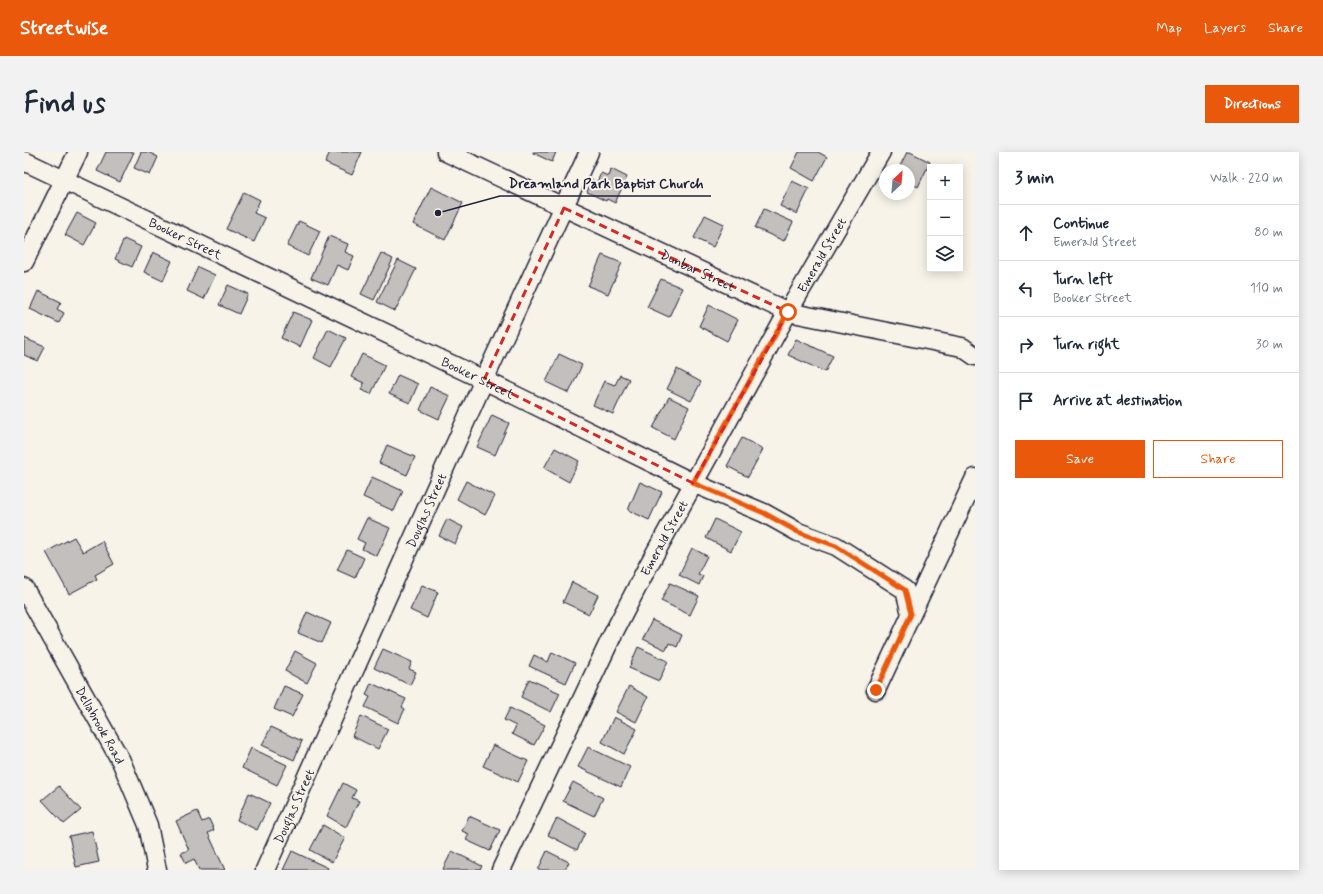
<!DOCTYPE html>
<meta charset="utf-8">
<style>
body{margin:0;font-family:Mynerve,sans-serif;background:#f2f2f3;color:#1f2937}
.controls{position:absolute;right:12px;top:12px;display:grid;overflow:hidden;border-radius:0px;box-shadow:0 2px 10px #0003}
.controls button{width:36px;height:36px;display:grid;place-items:center;padding:0;border:0;border-bottom:1px solid #e0e1e3;background:#fff;color:#1f2937;font:20px sans-serif}
.compass{position:absolute;left:855px;top:12px;width:36px;height:36px;border-radius:50%;background:#fff;box-shadow:0 2px 10px #0003;rotate:26deg}
.stop{position:absolute;width:12px;height:12px;margin:-9px;border:3px solid #ea580c;border-radius:50%;background:#fff}
.stop.end{background:#ea580c;border-color:#fff;box-shadow:0 1px 4px #0008}
.list{margin:0;padding:0;list-style:none}
h2{display:flex;justify-content:space-between;align-items:center;height:52px;margin:0;padding:0 16px;font-size:17px}
h2 small{font-size:13px;font-weight:400;color:#747a83}
.list li{display:grid;grid-template-columns:26px 1fr auto;gap:12px;align-items:center;box-sizing:border-box;height:56px;padding:0 16px;border-top:1px solid #e0e1e3}
.list b{display:block;font-size:15px;white-space:nowrap}
.list p{margin:0;font-size:13px;white-space:nowrap;color:#747a83}
.list em{font-size:13px;font-style:normal;color:#747a83}
.actions{display:flex;gap:8px;padding:12px 16px}
.actions a{flex:1;padding:9px 0;border:1px solid #ea580c;border-radius:0px;text-align:center;font-size:14px;color:#ea580c}
.actions .main{background:#ea580c;color:#fff}
.icon{flex:none;width:22px;height:22px;fill:none;stroke:currentColor;stroke-width:2;stroke-linecap:round;stroke-linejoin:round}
.map{position:relative;flex:none;width:951px;height:718px;overflow:hidden;border-radius:0px}
header{display:flex;align-items:center;gap:24px;box-sizing:border-box;height:56px;padding:0 20px;background:#ea580c;color:#fff}
header strong{font-size:19px}
nav{display:flex;gap:22px;margin-inline-start:auto;font-size:14px}
.intro{display:flex;align-items:center;justify-content:space-between;box-sizing:border-box;height:96px;padding:0 24px}
h1{margin:0;font-size:28px}
.button{padding:10px 18px;border-radius:0px;background:#ea580c;color:#fff;font-size:14px;font-weight:700}
main{display:flex;gap:24px;padding:0 24px}
aside{flex:1;background:#fff;border-radius:0px;box-shadow:0 2px 10px #0003}
.map>svg:first-child{display:block}
</style>
<header>
<strong>Streetwise</strong>
<nav><a>Map</a><a>Layers</a><a>Share</a></nav>
</header>
<div class="intro"><h1>Find us</h1><a class="button">Directions</a></div>
<main>
<div class="map">
<svg width="951" height="718" viewBox="0 0 951 718">
<rect width="100%" height="100%" fill="#f7f3e8"/>
<filter id="ink" filterUnits="userSpaceOnUse"><feTurbulence type="fractalNoise" baseFrequency=".025" numOctaves="2"/><feDisplacementMap in="SourceGraphic" scale="8" xChannelSelector="R" yChannelSelector="G"/><feConvolveMatrix kernelMatrix="1 2 1 2 8 2 1 2 1" color-interpolation-filters="sRGB"/></filter>
<g filter="url(#ink)">
<!-- building -->
<g fill="#c2bfbd" stroke="#22223b">
<polygon points="82,0 110,0 96,30 73,19"/>
<polygon points="117,0 124,0 134,5 126,23 110,16"/>
<polygon points="306,0 338,0 328,23 301,11"/>
<polygon points="509,0 532,0 528,10 509,1"/>
<polygon points="775,0 794,0 803,5 790,29 767,16"/>
<polygon points="883,0 886,0 906,10 894,35 885,30 885,18 874,18"/>
<polygon points="587,17 603,25 591,51 583,47 582,49 563,40 568,28 573,30 577,21 584,24"/>
<polygon points="768,29 785,37 773,62 756,54"/>
<polygon points="407,35 439,51 421,88 389,72"/>
<polygon points="220,40 236,48 230,61 241,66 230,90 202,77"/>
<polygon points="740,57 769,70 760,89 731,76"/>
<polygon points="53,61 72,71 60,93 41,83"/>
<polygon points="681,63 700,72 689,95 670,86"/>
<polygon points="275,69 296,79 284,104 263,94"/>
<polygon points="305,84 324,92 321,100 330,104 324,118 313,113 304,133 287,126"/>
<polygon points="100,87 117,95 108,115 91,107"/>
<polygon points="129,100 148,109 139,129 120,120"/>
<polygon points="357,101 369,107 350,148 337,142"/>
<polygon points="578,103 598,111 584,142 564,134"/>
<polygon points="374,108 392,117 371,159 353,150"/>
<polygon points="174,115 191,123 180,147 163,139"/>
<polygon points="637,127 658,136 645,165 623,155"/>
<polygon points="204,133 224,142 215,162 195,153"/>
<polygon points="14,139 37,150 33,157 40,161 35,171 6,157"/>
<polygon points="685,153 714,168 703,189 675,174"/>
<polygon points="269,160 288,168 276,195 257,186"/>
<polygon points="304,177 322,186 307,215 290,206"/>
<polygon points="0,186 21,195 14,209 0,203"/>
<polygon points="772,187 809,204 801,220 764,203"/>
<polygon points="338,202 361,213 347,242 337,238 340,231 327,225"/>
<polygon points="535,202 558,213 545,241 522,230"/>
<polygon points="653,217 677,230 667,249 643,237"/>
<polygon points="374,223 394,232 386,251 365,242"/>
<polygon points="596,223 605,227 589,262 569,253 580,229 591,233"/>
<polygon points="406,235 426,244 415,267 396,258"/>
<polygon points="645,245 665,255 650,287 629,276"/>
<polygon points="468,263 485,271 471,303 453,295"/>
<polygon points="718,286 739,297 724,325 703,314"/>
<polygon points="363,293 391,305 383,323 355,311"/>
<polygon points="531,296 555,309 545,330 520,316"/>
<polygon points="348,325 379,339 370,359 339,345"/>
<polygon points="442,329 471,344 461,363 433,347"/>
<polygon points="616,330 638,340 625,368 604,358"/>
<polygon points="343,366 366,376 353,404 338,397 341,391 333,387"/>
<polygon points="423,367 439,375 431,392 415,384"/>
<polygon points="691,367 717,380 707,399 682,386"/>
<polygon points="50,385 59,400 78,389 90,412 71,423 73,427 45,442 22,400"/>
<polygon points="668,396 683,404 674,422 679,424 675,433 655,423"/>
<polygon points="323,398 340,406 331,426 313,418"/>
<polygon points="548,430 574,443 565,462 539,450"/>
<polygon points="646,431 675,444 666,463 637,449"/>
<polygon points="398,433 414,440 403,466 386,458"/>
<polygon points="283,460 307,471 298,491 274,481"/>
<polygon points="628,468 658,483 653,495 645,491 642,498 619,487"/>
<polygon points="614,495 644,509 635,529 605,516"/>
<polygon points="359,497 388,510 385,517 392,520 386,533 350,516"/>
<polygon points="271,499 293,511 283,531 261,519"/>
<polygon points="528,500 551,511 542,531 505,514 510,503 524,510"/>
<polygon points="505,527 536,541 527,560 497,545"/>
<polygon points="347,531 382,547 378,555 381,557 374,571 341,555 346,545 342,543"/>
<polygon points="260,534 279,542 268,565 250,557"/>
<polygon points="605,534 624,545 612,570 592,560"/>
<polygon points="486,556 521,573 510,593 488,582 492,574 480,568"/>
<polygon points="337,564 364,577 354,597 328,584"/>
<polygon points="590,565 613,577 600,602 578,590"/>
<polygon points="247,575 278,589 270,608 238,593"/>
<polygon points="469,593 504,609 494,630 459,614"/>
<polygon points="564,595 606,615 597,635 554,615"/>
<polygon points="227,596 263,613 253,633 218,616"/>
<polygon points="549,630 579,646 570,664 539,649"/>
<polygon points="319,631 332,638 328,646 335,649 322,675 303,664"/>
<polygon points="35,634 57,658 40,672 18,648"/>
<polygon points="225,641 246,651 233,678 213,668"/>
<polygon points="173,659 178,670 185,667 190,678 184,681 201,718 175,718 170,707 162,711 157,701 165,698 152,669"/>
<polygon points="445,664 476,678 466,699 442,688 445,682 438,679"/>
<polygon points="533,666 561,681 553,698 524,683"/>
<polygon points="299,673 321,686 308,710 286,698"/>
<polygon points="68,679 75,710 52,715 45,684"/>
<polygon points="268,699 304,716 303,718 259,718"/>
<polygon points="428,699 458,714 456,718 422,718 419,717"/>
<polygon points="523,699 545,710 541,718 514,718"/>
</g>
<g fill="none" stroke-linecap="round" stroke-linejoin="round">
<defs>
<g id="minor">
<path id="s1" d="M 422,0 L 764,160 L 938,195 L 951,204"/>
<path id="s2" d="M 0,9 L 460,228 L 669,331 L 740,361 L 774,380 L 812,394 L 881,438 L 887,462"/>
<polyline points="0,110 54,0"/>
<path id="s3" d="M 0,436 L 97,609 L 124,673 L 133,718"/>
<polyline points="852,538 951,326"/>
<path id="s4" d="M 241,718 L 460,228 L 565,0"/>
<path id="s5" d="M 477,718 L 589,482 L 624,414 L 764,160 L 857,0"/>
</g>
</defs>
<!-- minor casing -->
<use href="#minor" stroke="#22223b" stroke-width="21"/>
<!-- minor -->
<use href="#minor" stroke="#f7f3e8" stroke-width="18"/>
</g>
</g>
<g fill="none" stroke-linecap="round" stroke-linejoin="round" filter="url(#ink)">
<!-- route -->
<polyline stroke="#ea580c" stroke-width="5" points="764,160 669,331 740,361 774,380 812,394 881,438 887,462 852,538"/>
</g>
<!-- marked area -->
<path fill="none" stroke="#d62828" stroke-width="3" stroke-dasharray="8 5" stroke-linejoin="round" d="M 540,56 L 764,160 L 669,331 L 460,228 Z"/>
<g text-anchor="middle" stroke-width="4" stroke-linejoin="round" paint-order="stroke">
<!-- street labels -->
<g font-size="13" fill="#22223b" stroke="#f7f3e8">
<text dy="5" stroke="none"><textPath href="#s2" startOffset="179">Booker Street</textPath></text>
<text dy="5" stroke="none"><textPath href="#s5" startOffset="694">Emerald Street</textPath></text>
<text dy="5" stroke="none"><textPath href="#s1" startOffset="278">Dunbar Street</textPath></text>
<text dy="5" stroke="none"><textPath href="#s2" startOffset="503">Booker Street</textPath></text>
<text dy="5" stroke="none"><textPath href="#s4" startOffset="394">Douglas Street</textPath></text>
<text dy="5" stroke="none"><textPath href="#s5" startOffset="370">Emerald Street</textPath></text>
<text dy="5" stroke="none"><textPath href="#s3" startOffset="157">Dellabrook Road</textPath></text>
<text dy="5" stroke="none"><textPath href="#s4" startOffset="70">Douglas Street</textPath></text>
</g>
</g>
<!-- callouts -->
<path fill="none" stroke="#22223b" stroke-width="1.5" d="M414 61L476 44H687"/>
<circle fill="#22223b" stroke="#f7f3e8" stroke-width="1.5" cx="414" cy="61" r="4"/>
<g font-size="14" text-anchor="middle" font-weight="bold" fill="#22223b" stroke="#f7f3e8" stroke-width="4" stroke-linejoin="round" paint-order="stroke">
<text x="582" y="36">Dreamland Park Baptist Church</text>
</g>
</svg>
<div class="controls">
<button>+</button>
<button>−</button>
<button><svg class="icon" aria-label="layers" viewBox="0 0 24 24"><path d="M12 4l9 5-9 5-9-5zM3 14l9 5 9-5"/></svg></button>
</div>
<svg class="compass" viewBox="-18 -18 36 36"><path d="M0-13l5 13h-10z" fill="#e53935"/><path d="M0 13l5-13h-10z" fill="#747a83"/></svg>
<div class="stop" style="left:764px;top:160px"></div>
<div class="stop end" style="left:852px;top:538px"></div>
</div>
<aside>
<h2>3 min<small>Walk · 220 m</small></h2>
<ul class="list">
<li><svg class="icon" aria-label="ahead" viewBox="0 0 24 24"><path d="M12 20V5M6 11l6-6 6 6"/></svg><div><b>Continue</b><p>Emerald Street</p></div><em>80 m</em></li>
<li><svg class="icon" aria-label="left" viewBox="0 0 24 24"><path d="M17 20v-9H6M10 6l-5 5 5 5"/></svg><div><b>Turn left</b><p>Booker Street</p></div><em>110 m</em></li>
<li><svg class="icon" aria-label="right" viewBox="0 0 24 24"><path d="M7 20v-9h11M14 6l5 5-5 5"/></svg><div><b>Turn right</b></div><em>30 m</em></li>
<li><svg class="icon" aria-label="arrive" viewBox="0 0 24 24"><path d="M6 21V4h12l-3 4 3 4H6"/></svg><div><b>Arrive at destination</b></div></li>
</ul>
<div class="actions"><a class="main">Save</a><a>Share</a></div>
</aside>
</main>
